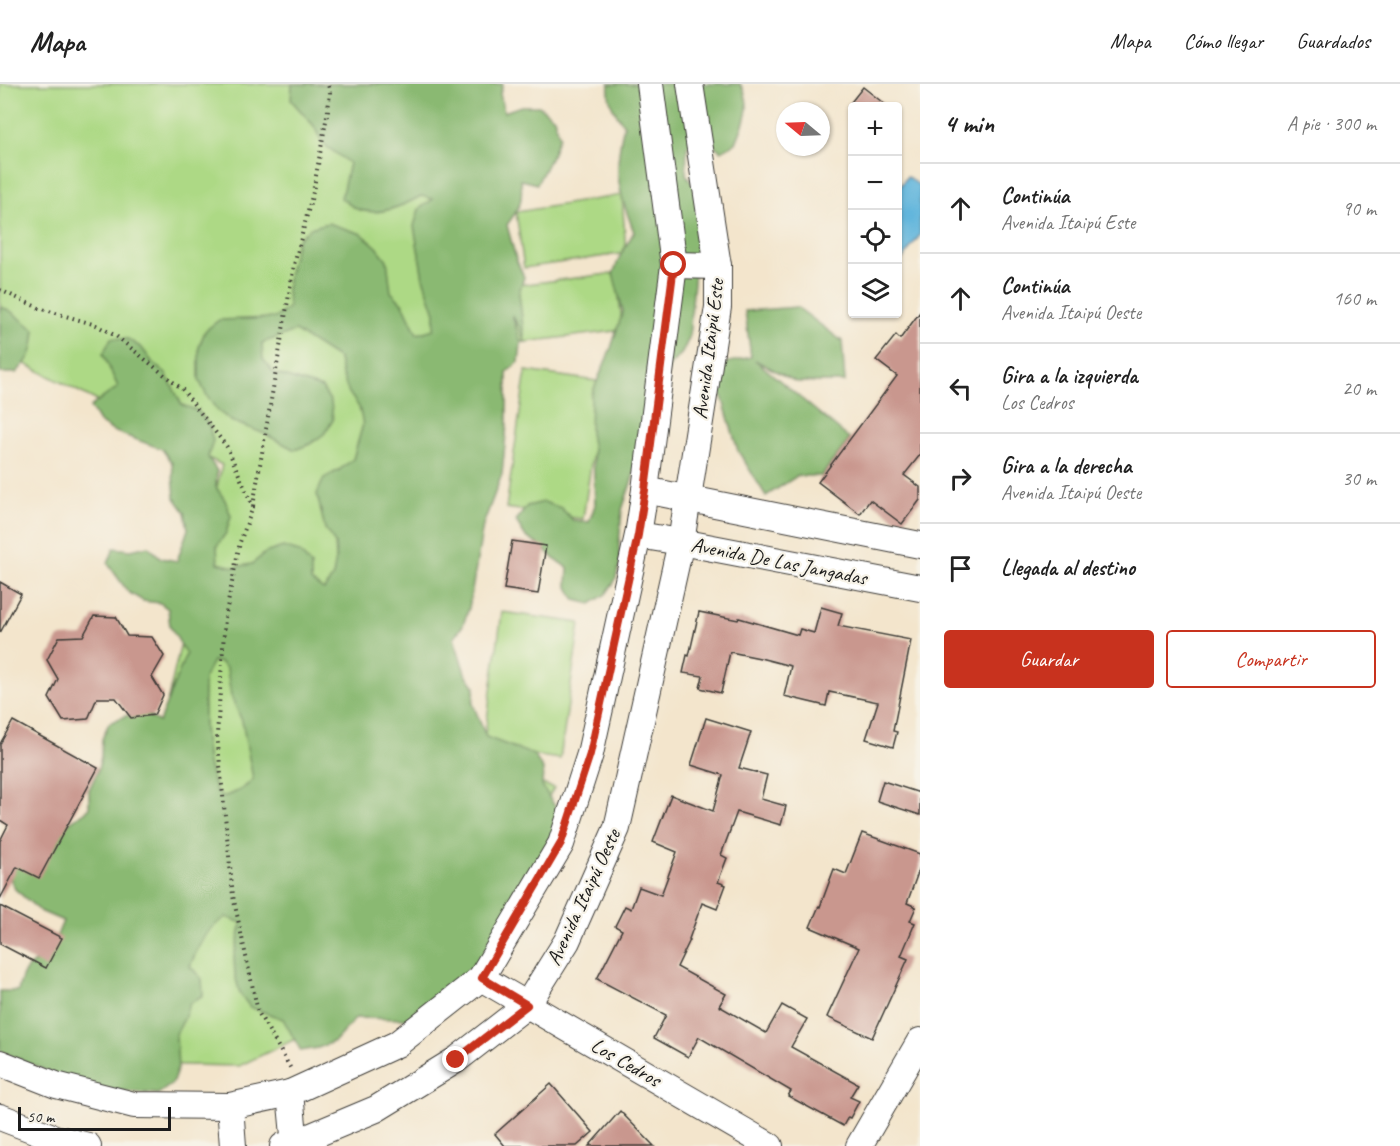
<!DOCTYPE html>
<html lang="es">
<meta charset="utf-8">
<style>
body{margin:0;font-family:Caveat,sans-serif;background:#f6f6f6;color:#222}
.controls{position:absolute;right:18px;top:18px;display:grid;overflow:hidden;border-radius:6px;box-shadow:0 2px 4px #0004}
.controls button{width:54px;height:54px;display:grid;place-items:center;padding:0;border:0;border-bottom:2px solid #e0e0e0;background:#fff;color:#222;font:30px sans-serif}
.compass{position:absolute;left:776px;top:18px;width:54px;height:54px;border-radius:50%;background:#fff;box-shadow:0 2px 4px #0004;rotate:289deg}
.scale{position:absolute;left:18px;bottom:15px;width:153px;box-sizing:border-box;padding-left:6px;border:3px solid #1c1c1c;border-top:0;font-size:16px;line-height:21px;white-space:nowrap;color:#1c1c1c;-webkit-text-stroke:4px #f7f3e8;paint-order:stroke}
.stop{position:absolute;width:18px;height:18px;margin:-14px;border:4px solid #c8321e;border-radius:50%;background:#fff}
.stop.end{background:#c8321e;border-color:#fff;box-shadow:0 2px 6px #0008}
.list{margin:0;padding:0;list-style:none}
h2{display:flex;justify-content:space-between;align-items:center;height:78px;margin:0;padding:0 24px;font-size:26px}
h2 small{font-size:20px;font-weight:400;color:#767676}
.list li{display:grid;grid-template-columns:39px 1fr auto;gap:18px;align-items:center;box-sizing:border-box;height:90px;padding:0 24px;border-top:2px solid #e0e0e0}
.list b{display:block;font-size:22px;white-space:nowrap}
.list p{margin:0;font-size:20px;white-space:nowrap;color:#767676}
.list em{font-size:20px;font-style:normal;color:#767676}
.actions{display:flex;gap:12px;padding:18px 24px}
.actions a{flex:1;padding:14px 0;border:2px solid #c8321e;border-radius:6px;text-align:center;font-size:21px;color:#c8321e}
.actions .main{background:#c8321e;color:#fff}
.icon{flex:none;width:33px;height:33px;fill:none;stroke:currentColor;stroke-width:2;stroke-linecap:round;stroke-linejoin:round}
.map{position:relative;flex:none;width:920px;height:1062px;overflow:hidden}
header{display:flex;align-items:center;gap:36px;box-sizing:border-box;height:84px;padding:0 30px;background:#fff;border-bottom:2px solid #e0e0e0}
header strong{font-size:28px}
nav{display:flex;gap:33px;margin-inline-start:auto;font-size:21px}
main{display:flex}
aside{flex:1;background:#fff}
.map>svg:first-child{display:block}
</style>
<header>
<strong>Mapa</strong>
<nav><a>Mapa</a><a>Cómo llegar</a><a>Guardados</a></nav>
</header>
<main>
<div class="map">
<svg width="920" height="1062" viewBox="0 0 920 1062">
<rect width="100%" height="100%" fill="#f7f3e8"/>
<filter id="ink" filterUnits="userSpaceOnUse"><feTurbulence type="fractalNoise" baseFrequency=".0167" numOctaves="2"/><feDisplacementMap in="SourceGraphic" scale="12" xChannelSelector="R" yChannelSelector="G"/><feConvolveMatrix kernelMatrix="1 2 1 2 8 2 1 2 1" color-interpolation-filters="sRGB"/></filter>
<filter id="wash" filterUnits="userSpaceOnUse"><feTurbulence type="fractalNoise" baseFrequency=".008" numOctaves="4" result="noise"/><feDisplacementMap in="SourceGraphic" scale="24" xChannelSelector="R" yChannelSelector="G"/><feGaussianBlur stdDeviation="1.35" result="paint"/><feColorMatrix in="noise" values="0 0 0 0 0 0 0 0 0 0 0 0 0 0 0 0 0 1.4 0 .05"/><feComposite in="paint" operator="in"/></filter>
<g filter="url(#wash)">
<rect width="100%" height="100%" fill="#f3e5cc"/>
<!-- green -->
<g fill="#add985" stroke="#647a50" stroke-width="1.5">
<polygon points="0,0 474,0 440,666 554,704 444,884 239,982 84,979 222,381 0,267"/>
<polygon points="622,111 626,169 524,184 516,128"/>
<polygon points="616,189 623,246 518,259 511,202"/>
<polygon points="526,287 603,298 583,435 506,424"/>
<polygon points="502,528 580,539 560,675 483,664"/>
</g>
<!-- forest -->
<g fill="#8ab972" stroke="#536a47" stroke-width="1.5" fill-rule="evenodd">
<path d="M 292,0 L 503,0 L 500,9 L 504,28 L 521,22 L 539,22 L 554,34 L 559,52 L 553,69 L 537,100 L 521,96 C 523,119 520,123 507,141 L 516,175 L 524,193 L 519,209 L 525,259 L 519,243 L 512,231 L 521,259 L 519,278 L 507,288 L 507,340 L 502,390 L 483,441 L 469,524 L 463,541 L 454,554 L 465,589 L 475,603 L 473,620 L 486,653 L 534,671 L 543,685 L 542,702 L 560,730 L 562,745 L 487,893 L 406,935 L 356,934 L 335,957 L 318,964 L 301,967 L 283,935 L 250,923 L 240,910 L 235,891 L 234,873 L 242,839 L 226,833 C 204,848 201,857 190,882 L 202,895 L 203,911 L 189,920 L 184,935 L 176,950 L 178,984 L 172,1000 L 158,1010 L 109,1006 L 75,999 L 0,967 L 0,907 L 18,907 C 23,884 28,880 49,871 L 63,837 L 40,827 L 15,805 L 8,789 L 58,746 L 89,725 L 89,706 L 97,689 L 101,673 L 102,655 L 109,639 L 125,632 L 143,629 L 159,638 L 186,570 L 170,542 L 168,525 L 160,519 L 143,517 L 128,508 L 108,480 L 114,464 L 131,466 L 148,462 L 161,474 L 177,477 L 188,445 L 185,428 L 175,414 L 172,379 L 162,365 L 113,347 L 99,338 L 90,323 L 118,303 L 103,270 L 111,254 L 128,255 L 142,264 L 153,279 L 166,290 L 182,321 L 198,327 L 209,341 L 213,357 L 208,373 L 217,387 L 216,403 L 225,416 L 231,432 L 226,449 L 217,462 L 218,479 L 234,483 L 252,480 L 265,469 L 283,463 L 299,468 L 311,481 L 311,497 L 324,506 L 333,492 L 336,474 L 335,459 L 325,445 L 317,410 L 324,394 L 339,386 L 353,375 L 363,340 L 359,323 L 349,309 L 342,291 L 339,275 L 295,247 L 262,259 L 263,275 L 274,289 L 322,304 L 331,318 L 333,336 L 324,350 L 310,360 L 295,366 L 265,350 L 231,337 L 217,326 L 207,312 L 199,296 L 199,263 L 205,247 L 219,236 L 275,234 L 289,223 L 287,207 L 289,189 L 297,156 L 310,144 L 328,139 L 362,150 L 377,163 L 387,176 L 391,208 L 403,220 L 417,250 L 434,245 L 435,229 L 423,194 L 414,142 L 419,125 L 433,115 L 421,112 C 403,122 377,133 357,125 C 351,123 346,117 341,114 L 349,79 L 322,59 L 314,42 L 291,16 ZM 213,577 L 221,579 L 227,585 L 231,612 L 242,637 L 253,695 C 245,705 234,710 222,713 L 216,707 L 208,680 L 204,643 L 204,594 Z"/>
<path d="M 609,0 L 740,0 C 754,22 744,38 736,59 L 721,67 L 708,57 L 687,62 L 686,90 L 696,105 L 703,154 L 695,186 L 689,254 L 682,269 L 670,281 L 622,426 L 619,460 L 620,479 L 615,497 L 606,510 L 591,520 L 575,516 L 567,501 L 568,484 L 554,475 L 542,463 L 526,453 L 516,437 L 527,422 L 544,418 L 561,424 L 573,436 L 589,438 L 595,421 L 593,367 L 590,349 L 591,312 L 611,264 L 623,227 L 613,190 L 620,172 L 634,148 C 628,132 621,115 619,98 C 616,80 620,58 624,41 C 614,27 607,18 609,0 Z"/>
<path d="M 0,223 L 9,226 L 35,246 C 33,268 32,273 16,289 L 0,289 Z"/>
<polygon points="797,223 842,257 845,298 796,298 755,276 850,355 821,392 797,392 766,412 738,367 713,282 751,273 745,227"/>
</g>
<!-- water -->
<polygon fill="#60b5dc" stroke="#3e687c" stroke-width="1.5" points="907,92 920,102 920,151 898,181 898,105"/>
<g id="blocks">
<!-- building -->
<g fill="#c9978e">
<polygon points="863,3 887,22 848,22"/>
<polygon points="920,228 920,371 904,391 920,403 920,416 902,440 870,416 860,430 818,398 897,292 876,276 896,251 900,255"/>
<polygon points="512,457 546,462 538,510 504,505"/>
<polygon points="0,498 21,510 0,549"/>
<polygon points="821,523 842,529 838,542 911,556 893,647 897,648 893,663 866,655 878,618 829,608 826,622 784,612 791,582 760,574 730,568 721,609 700,604 703,592 683,589 687,571 689,572 699,528 738,536 739,534 798,551 800,545 814,549"/>
<polygon points="94,532 116,533 127,552 152,553 164,572 152,593 163,611 154,631 131,634 116,614 97,614 88,635 63,637 49,614 58,595 47,576 59,553 83,552"/>
<polygon points="706,634 751,648 739,684 767,691 761,715 786,722 781,741 737,728 721,771 727,774 718,798 726,801 717,825 702,819 689,855 690,856 677,883 726,910 719,922 766,949 782,921 807,935 791,963 858,1000 850,1013 859,1017 850,1034 848,1033 843,1042 788,1012 791,1007 699,953 688,973 654,954 666,931 597,895 622,846 615,842 625,822 631,825 639,803 661,811 677,768 653,758 671,711 713,727 723,691 691,681"/>
<polygon points="13,637 98,684 39,794 17,783 0,815 0,757 8,741 0,736 0,660"/>
<polygon points="883,697 920,709 920,731 877,717"/>
<polygon points="862,749 920,770 920,783 907,819 916,823 910,837 915,839 901,872 908,875 872,954 827,933 859,864 810,843 819,822 820,823 834,785 846,790"/>
<polygon points="0,822 62,854 46,884 0,860"/>
<polygon points="551,1000 593,1048 577,1062 505,1062 495,1050"/>
<polygon points="620,1027 654,1062 589,1062"/>
</g>
</g>
</g>
<g filter="url(#ink)">
<use href="#blocks" fill-opacity="0" stroke="#3c3a36" stroke-width="1.5"/>
<g fill="none" stroke-linecap="round" stroke-linejoin="round">
<defs>
<g id="minor">
<polyline points="674,181 718,182"/>
<polyline points="645,406 920,461"/>
<polyline points="638,451 681,458 920,504"/>
<polyline points="481,894 770,1062"/>
<polyline points="0,979 56,1001 134,1021 230,1022 290,1009 397,960 481,894 561,760 590,670 638,451 645,406 674,181 650,0"/>
<polyline points="290,1009 295,1062"/>
<polyline points="230,1022 233,1062"/>
<polyline points="0,1033 55,1054 88,1062"/>
<polyline points="283,1062 295,1059 376,1025 456,976 527,921 567,857 617,744 681,458 718,223 718,182 690,0"/>
<polyline points="859,1062 920,957"/>
</g>
</defs>
<!-- minor casing -->
<use href="#minor" stroke="#3c3a36" stroke-width="28"/>
<!-- path -->
<g stroke="#3c3a36" stroke-width="4" stroke-dasharray="1.5 4.5" stroke-linecap="butt">
<polyline points="0,206 39,224 96,241 116,252 182,305 227,363 253,423 240,458 225,534 217,651 233,812 258,928 291,985"/>
<polyline points="253,422 294,181 313,108 328,26 330,9 328,0"/>
</g>
<!-- minor -->
<use href="#minor" stroke="#fff" stroke-width="26"/>
</g>
</g>
<g fill="none" stroke-linecap="round" stroke-linejoin="round" filter="url(#ink)">
<!-- route -->
<polyline stroke="#c8321e" stroke-width="8" points="456,976 527,921 482,894 561,759 590,670 638,451 645,406 674,181"/>
</g>
<g text-anchor="middle" stroke-width="4.5" stroke-linejoin="round" paint-order="stroke">
<!-- street labels -->
<g font-size="21" fill="#1c1c1c" stroke="#f7f3e8">
<text transform="translate(708 265) rotate(-83)" y="7">Avenida Itaipú Este</text>
<text transform="translate(779 477) rotate(11)" y="7">Avenida De Las Jangadas</text>
<text transform="translate(583 813) rotate(-65)" y="7">Avenida Itaipú Oeste</text>
<text transform="translate(626 978) rotate(30)" y="7">Los Cedros</text>
</g>
</g>
</svg>
<div class="controls">
<button>+</button>
<button>−</button>
<button><svg class="icon" aria-label="locate" viewBox="0 0 24 24"><circle cx="12" cy="12" r="6"/><path d="M12 2v4M12 18v4M2 12h4M18 12h4"/></svg></button>
<button><svg class="icon" aria-label="layers" viewBox="0 0 24 24"><path d="M12 4l9 5-9 5-9-5zM3 14l9 5 9-5"/></svg></button>
</div>
<svg class="compass" viewBox="-18 -18 36 36"><path d="M0-13l5 13h-10z" fill="#e53935"/><path d="M0 13l5-13h-10z" fill="#767676"/></svg>
<div class="scale">50 m</div>
<div class="stop" style="left:674px;top:181px"></div>
<div class="stop end" style="left:456px;top:976px"></div>
</div>
<aside>
<h2>4 min<small>A pie · 300 m</small></h2>
<ul class="list">
<li><svg class="icon" aria-label="ahead" viewBox="0 0 24 24"><path d="M12 20V5M6 11l6-6 6 6"/></svg><div><b>Continúa</b><p>Avenida Itaipú Este</p></div><em>90 m</em></li>
<li><svg class="icon" aria-label="ahead" viewBox="0 0 24 24"><path d="M12 20V5M6 11l6-6 6 6"/></svg><div><b>Continúa</b><p>Avenida Itaipú Oeste</p></div><em>160 m</em></li>
<li><svg class="icon" aria-label="left" viewBox="0 0 24 24"><path d="M17 20v-9H6M10 6l-5 5 5 5"/></svg><div><b>Gira a la izquierda</b><p>Los Cedros</p></div><em>20 m</em></li>
<li><svg class="icon" aria-label="right" viewBox="0 0 24 24"><path d="M7 20v-9h11M14 6l5 5-5 5"/></svg><div><b>Gira a la derecha</b><p>Avenida Itaipú Oeste</p></div><em>30 m</em></li>
<li><svg class="icon" aria-label="arrive" viewBox="0 0 24 24"><path d="M6 21V4h12l-3 4 3 4H6"/></svg><div><b>Llegada al destino</b></div></li>
</ul>
<div class="actions"><a class="main">Guardar</a><a>Compartir</a></div>
</aside>
</main>
